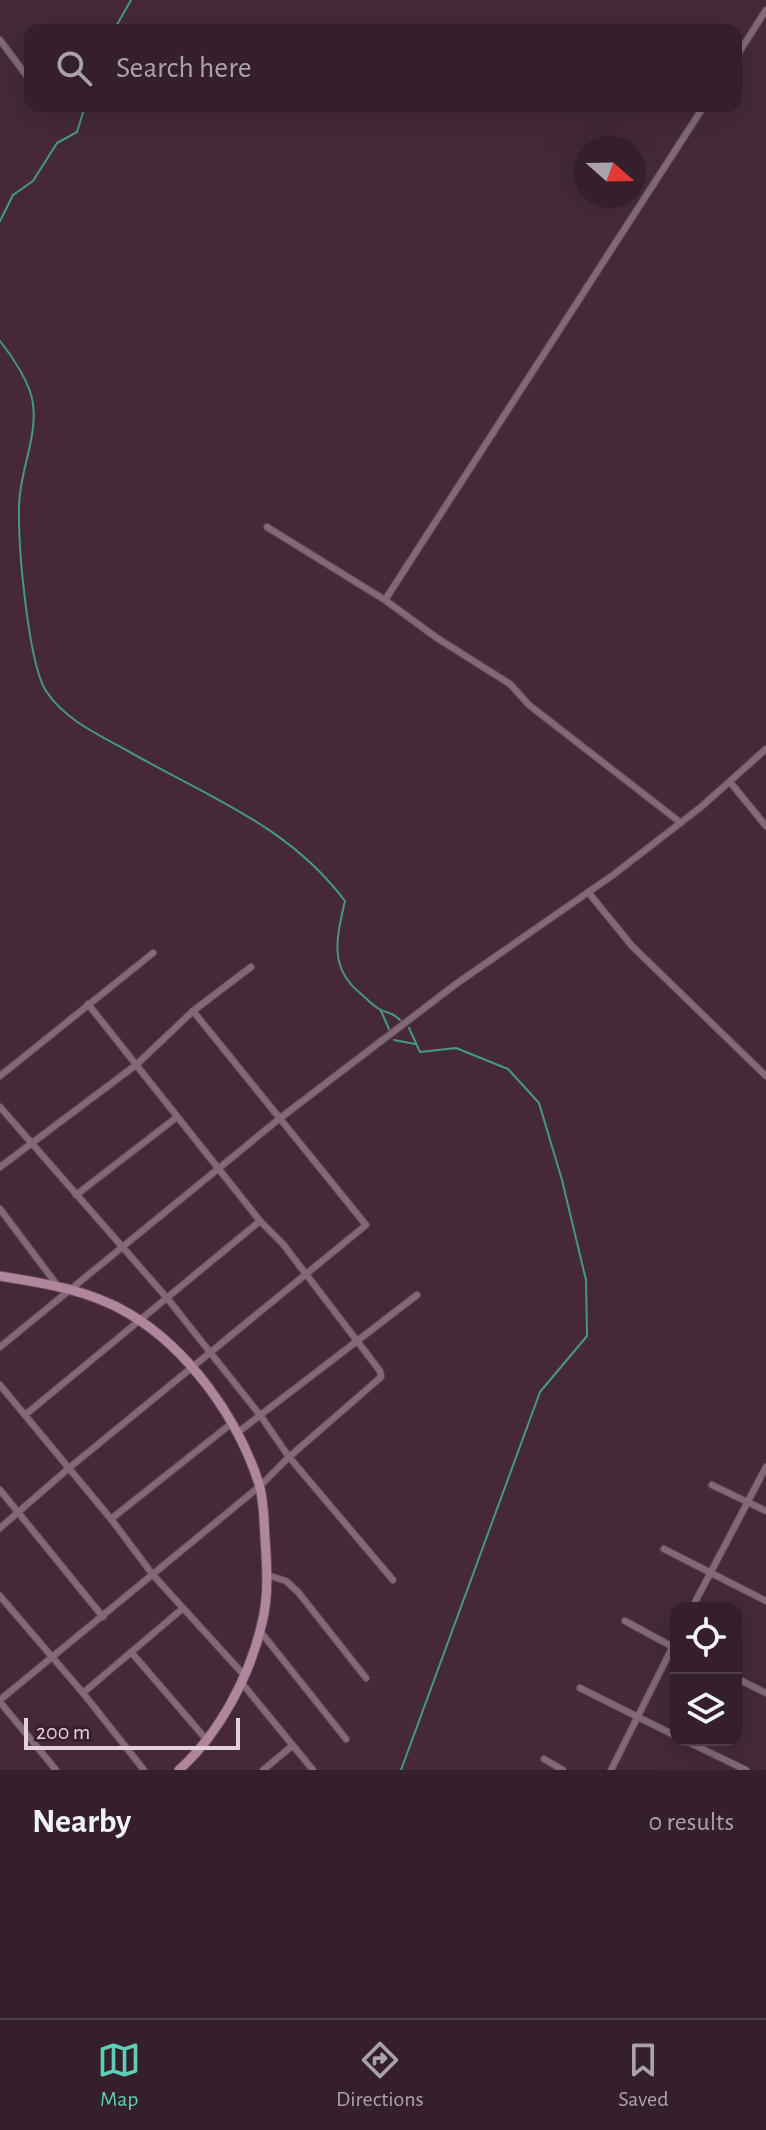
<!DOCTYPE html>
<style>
body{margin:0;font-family:"Alegreya Sans",sans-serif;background:#3f2c36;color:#f1f3f6}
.controls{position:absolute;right:24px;bottom:24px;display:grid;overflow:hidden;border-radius:16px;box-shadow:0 8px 32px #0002}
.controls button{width:72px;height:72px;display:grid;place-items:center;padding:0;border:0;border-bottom:2px solid #4e3d47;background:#341f2a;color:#f1f3f6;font:40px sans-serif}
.compass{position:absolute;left:574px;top:136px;width:72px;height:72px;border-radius:50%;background:#341f2a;box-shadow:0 8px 32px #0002;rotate:110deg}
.scale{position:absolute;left:24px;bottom:20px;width:216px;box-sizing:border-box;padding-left:8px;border:4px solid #e3d1da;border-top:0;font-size:22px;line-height:28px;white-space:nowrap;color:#e3d1da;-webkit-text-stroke:6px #3a1f2e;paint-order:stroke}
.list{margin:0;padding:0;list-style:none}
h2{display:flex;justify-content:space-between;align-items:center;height:104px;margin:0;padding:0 32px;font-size:34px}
h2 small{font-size:26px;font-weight:400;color:#a9a2a8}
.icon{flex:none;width:44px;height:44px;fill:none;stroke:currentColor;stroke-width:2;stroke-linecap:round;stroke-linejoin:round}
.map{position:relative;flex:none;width:766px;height:1770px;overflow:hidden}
.search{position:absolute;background:#341f2a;box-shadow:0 8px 32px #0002;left:24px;right:24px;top:24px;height:88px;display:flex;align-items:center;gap:20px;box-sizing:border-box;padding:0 28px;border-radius:16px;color:#a9a2a8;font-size:30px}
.sheet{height:248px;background:#341f2a}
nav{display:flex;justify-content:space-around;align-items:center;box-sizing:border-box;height:112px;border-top:2px solid #4e3d47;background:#341f2a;font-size:22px;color:#a9a2a8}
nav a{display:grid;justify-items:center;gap:4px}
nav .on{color:#5eceb8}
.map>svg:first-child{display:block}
</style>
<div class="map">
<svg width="766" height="1770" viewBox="0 0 766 1770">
<rect width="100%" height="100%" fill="#452938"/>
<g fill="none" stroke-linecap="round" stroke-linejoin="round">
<!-- stream -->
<g stroke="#459787" stroke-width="2">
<polyline points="114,30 131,0"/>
<polyline points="0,221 13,195 33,181 57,143 77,132 85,106"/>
<path d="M 0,341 C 12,356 31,384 33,404 C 37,435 23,464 20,494 C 15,528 28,663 46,691 C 65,720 99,735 128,751 C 208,797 288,825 345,901 C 337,936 328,967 360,993 C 366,998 372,1005 379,1009 C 388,1014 391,1011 400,1020"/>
<polyline points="381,1011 389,1029"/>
<polyline points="394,1040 415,1044"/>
<polyline points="401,1770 540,1392 587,1336 586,1280 562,1180 539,1103 508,1069 456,1048 420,1052 409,1028"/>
</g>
<defs>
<g id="street">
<polyline points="0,40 26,75"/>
<polyline points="736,57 766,10"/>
<polyline points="267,527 385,600 437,638 510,684 529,705 681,823"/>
<polyline points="385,600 704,106"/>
<polyline points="730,782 766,826"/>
<polyline points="588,892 632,946 766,1076"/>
<polyline points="0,1076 153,953"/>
<polyline points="0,1107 167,1298 260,1415 289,1457 393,1580"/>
<polyline points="0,1167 136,1065 193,1011 251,967"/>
<polyline points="76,1195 177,1117"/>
<polyline points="0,1209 57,1285"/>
<polyline points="0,1347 279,1119 456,984 613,875 701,807 766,749"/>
<polyline points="0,1385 111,1519 153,1575 244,1675"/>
<polyline points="25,1415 260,1221"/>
<polyline points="237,1433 417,1295"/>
<polyline points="712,1485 766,1511"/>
<polyline points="0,1490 103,1617"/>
<polyline points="111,1519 232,1423"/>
<polyline points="0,1528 69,1468 366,1225 193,1011"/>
<polyline points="664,1549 766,1601"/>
<polyline points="267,1575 286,1581 298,1592 366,1678"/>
<polyline points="0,1596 83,1693 144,1770"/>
<polyline points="692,1608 766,1467"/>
<polyline points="625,1621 675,1648"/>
<polyline points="260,1631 346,1739"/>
<polyline points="131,1652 206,1739"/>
<polyline points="736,1678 766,1693"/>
<polyline points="241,1682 313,1770"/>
<polyline points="580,1688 676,1736"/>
<polyline points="83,1693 182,1609"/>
<polyline points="0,1700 260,1486 289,1457 381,1377 380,1371 283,1244 260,1221 88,1004"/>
<polyline points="0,1702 56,1770"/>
<polyline points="684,1740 746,1770"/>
<polyline points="544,1759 563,1770"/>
<polyline points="263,1770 292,1746"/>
<polyline points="611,1770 676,1640"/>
</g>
<path id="secondary" d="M 0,1276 C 44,1283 89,1290 128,1313 C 188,1348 238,1418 259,1484 C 264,1501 264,1521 265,1538 C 267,1567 269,1595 262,1623 C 250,1676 219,1734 179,1770"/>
</defs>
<!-- street casing -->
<use href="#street" stroke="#614755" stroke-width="8"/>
<!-- secondary casing -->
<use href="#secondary" stroke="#614755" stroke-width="11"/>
<!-- street -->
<use href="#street" stroke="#836976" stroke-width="6"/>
<!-- secondary -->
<use href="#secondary" stroke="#af869b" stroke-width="9"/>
</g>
</svg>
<div class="controls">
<button><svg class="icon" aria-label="locate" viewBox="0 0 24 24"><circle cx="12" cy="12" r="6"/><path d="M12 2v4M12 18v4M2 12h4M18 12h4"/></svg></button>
<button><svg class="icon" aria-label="layers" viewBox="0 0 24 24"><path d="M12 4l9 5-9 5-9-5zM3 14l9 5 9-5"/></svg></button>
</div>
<svg class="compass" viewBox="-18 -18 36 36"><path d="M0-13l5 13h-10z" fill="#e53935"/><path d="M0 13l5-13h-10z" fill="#a9a2a8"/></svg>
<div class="scale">200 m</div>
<div class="search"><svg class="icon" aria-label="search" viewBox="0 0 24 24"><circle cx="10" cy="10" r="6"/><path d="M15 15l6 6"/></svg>Search here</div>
</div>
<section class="sheet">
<h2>Nearby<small>0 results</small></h2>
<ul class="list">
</ul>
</section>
<nav>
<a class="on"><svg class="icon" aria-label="map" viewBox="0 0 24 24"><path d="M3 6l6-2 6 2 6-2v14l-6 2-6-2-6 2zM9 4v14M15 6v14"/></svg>Map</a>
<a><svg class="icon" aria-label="directions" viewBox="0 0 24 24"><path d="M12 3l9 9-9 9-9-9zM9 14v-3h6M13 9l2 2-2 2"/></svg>Directions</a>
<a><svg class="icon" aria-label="saved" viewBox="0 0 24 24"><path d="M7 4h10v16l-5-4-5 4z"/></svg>Saved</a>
</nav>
